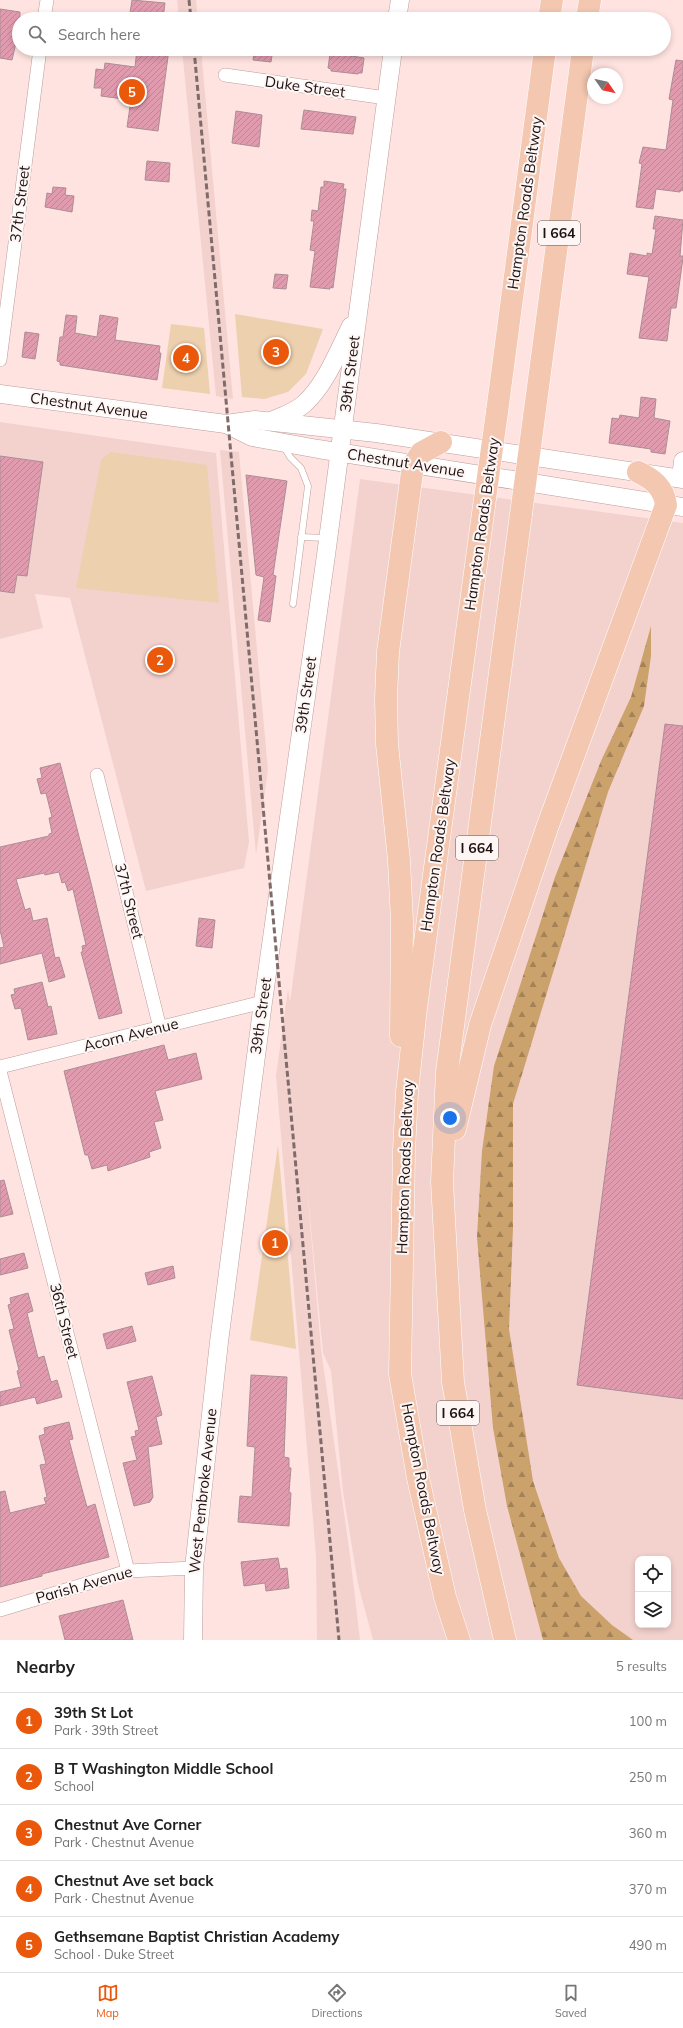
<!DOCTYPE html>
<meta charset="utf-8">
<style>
body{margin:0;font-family:Mulish,sans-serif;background:#f6f6f6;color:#222}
.controls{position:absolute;right:12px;bottom:12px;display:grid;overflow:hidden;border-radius:8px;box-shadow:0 2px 6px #0003}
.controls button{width:36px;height:36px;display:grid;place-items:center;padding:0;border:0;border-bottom:1px solid #e0e0e0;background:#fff;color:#222;font:20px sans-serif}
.compass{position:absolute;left:587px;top:68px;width:36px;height:36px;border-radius:50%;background:#fff;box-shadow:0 2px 6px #0003;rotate:124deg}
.you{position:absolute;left:450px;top:1118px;width:14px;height:14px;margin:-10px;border:3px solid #fff;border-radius:50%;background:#1a73e8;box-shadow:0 0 0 6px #1a73e833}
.badge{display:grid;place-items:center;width:26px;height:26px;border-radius:50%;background:#ea580c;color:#fff;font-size:13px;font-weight:700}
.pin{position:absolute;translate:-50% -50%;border:2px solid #fff;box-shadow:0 1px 4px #0006}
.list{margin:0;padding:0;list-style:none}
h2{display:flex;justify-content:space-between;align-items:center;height:52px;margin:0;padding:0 16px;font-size:17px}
h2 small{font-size:13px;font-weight:400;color:#767676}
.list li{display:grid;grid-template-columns:26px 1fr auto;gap:12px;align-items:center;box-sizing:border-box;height:56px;padding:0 16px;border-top:1px solid #e0e0e0}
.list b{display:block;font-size:15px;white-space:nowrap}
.list p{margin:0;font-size:13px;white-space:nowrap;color:#767676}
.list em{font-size:13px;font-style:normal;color:#767676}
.icon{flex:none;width:22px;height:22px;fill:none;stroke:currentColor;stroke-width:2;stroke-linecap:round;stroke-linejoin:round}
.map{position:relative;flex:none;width:683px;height:1640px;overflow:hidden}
.search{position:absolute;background:#fff;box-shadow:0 2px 6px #0003;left:12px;right:12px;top:12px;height:44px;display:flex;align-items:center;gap:10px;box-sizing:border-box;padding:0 14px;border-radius:22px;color:#767676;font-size:15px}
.sheet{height:332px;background:#fff}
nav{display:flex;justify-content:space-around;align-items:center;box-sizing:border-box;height:56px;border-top:1px solid #e0e0e0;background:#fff;font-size:11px;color:#767676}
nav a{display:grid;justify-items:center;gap:2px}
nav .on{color:#ea580c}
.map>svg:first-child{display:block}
</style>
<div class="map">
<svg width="683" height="1640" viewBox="0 0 683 1640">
<defs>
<pattern id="forest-firs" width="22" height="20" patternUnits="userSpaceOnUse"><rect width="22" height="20" fill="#cba16c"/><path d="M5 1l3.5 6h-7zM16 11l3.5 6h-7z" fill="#a48257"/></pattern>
<pattern id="building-hatch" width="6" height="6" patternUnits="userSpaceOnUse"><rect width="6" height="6" fill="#e09baf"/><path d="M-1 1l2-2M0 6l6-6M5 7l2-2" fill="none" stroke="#c08496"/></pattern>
</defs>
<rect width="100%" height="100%" fill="#ffe3e0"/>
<!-- built -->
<g fill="#f3d2ce" fill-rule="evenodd">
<polygon points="177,0 196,0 198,19 179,19"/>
<polygon points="182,49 201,49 233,399 216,396"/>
<polygon points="0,422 216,453 249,842 244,868 146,891 70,598 35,594 43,628 0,639"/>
<polygon points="220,450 239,452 268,770 256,855"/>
<path d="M 360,479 L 683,523 L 683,1640 L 373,1640 L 358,1584 L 343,1492 L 331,1371 L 323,1353 L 306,1176 L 321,1349 L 350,1555 L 360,1640 L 317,1640 L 316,1556 L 276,1076 L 288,989 L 290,1002 ZM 638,1559 L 668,1559 L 668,1625 L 638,1625 Z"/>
</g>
<!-- green -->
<g fill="#edd0ae">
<polygon points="235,314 323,329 306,374 288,392 264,399 242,397"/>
<polygon points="171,324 204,328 210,394 162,388"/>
<polygon points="111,452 207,465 219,603 76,588 101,460"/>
<polygon points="278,1145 296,1349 250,1340"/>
</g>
<!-- forest -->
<polygon fill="url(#forest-firs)" points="651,626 651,656 644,706 608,792 513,1104 513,1228 509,1329 533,1481 559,1558 581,1596 612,1625 633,1640 543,1640 507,1506 493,1428 477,1237 482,1151 494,1066 555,877 601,761 631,697"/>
<!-- building -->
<g fill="url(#building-hatch)" stroke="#ac8d95">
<polygon points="132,0 165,3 163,19 129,19"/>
<polygon points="0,9 20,12 19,44 16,43 12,60 0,58"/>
<polygon points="137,49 169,49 158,131 127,127 131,100 101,96 102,88 94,88 96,69 104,70 105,63 135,67"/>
<polygon points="255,49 273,49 271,62 253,60"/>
<polygon points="333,53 364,58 362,73 358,73 358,74 331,71 331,69 328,68 330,54 333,55"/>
<polygon points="676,60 683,61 683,191 681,190 680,192 656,189 653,209 636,207 642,164 639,163 643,147 666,150 673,100 669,99"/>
<polygon points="304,110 356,117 353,134 301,129"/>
<polygon points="236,111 262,115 259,147 232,143"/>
<polygon points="147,161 170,163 169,182 145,180"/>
<polygon points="324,181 344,184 343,189 346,189 333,288 330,287 330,289 310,287 315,251 310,250 314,221 311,221 312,210 318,211 321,187 324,187"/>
<polygon points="53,187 66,188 65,195 74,196 72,212 45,207 47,193 52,194"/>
<polygon points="655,216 683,220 680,256 683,256 683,258 676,308 671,308 667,341 639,338 649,277 627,274 630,253 647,256 647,253 652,254 656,229 653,229"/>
<polygon points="275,274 288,275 286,289 273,288"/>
<polygon points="66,315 77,316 75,333 97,337 100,315 118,318 115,340 160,346 159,353 161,353 157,380 60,365 60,362 57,361 60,337 63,337"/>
<polygon points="25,332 39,334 35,359 22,357"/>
<polygon points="641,397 656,399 654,418 670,421 665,454 651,452 651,449 609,443 612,418 619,419 620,415 639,418"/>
<polygon points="0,456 43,462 27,576 17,575 14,593 0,591"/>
<polygon points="246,475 287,481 273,575 276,576 270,622 258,620 264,577 256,575"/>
<polygon points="665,724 683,726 683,1399 577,1385"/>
<polygon points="60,763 91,883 122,1013 99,1019 81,952 83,952 82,946 86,945 73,889 68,891 65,882 62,883 59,872 45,875 44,873 16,879 25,910 30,908 33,921 47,918 55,958 59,957 65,977 49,982 42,953 0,964 0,948 4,947 0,930 0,847 49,836 49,834 52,833 49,818 52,817 46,793 41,794 37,779 42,778 40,768"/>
<polygon points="199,918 215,920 212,948 196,946"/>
<polygon points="42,982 48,1007 51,1006 57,1034 28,1040 21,1008 15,1009 11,995 15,994 14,989"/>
<polygon points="164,1045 168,1060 196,1053 202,1079 155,1091 163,1120 154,1122 161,1148 149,1152 150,1157 108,1171 107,1165 92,1169 88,1155 85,1155 64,1071"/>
<polygon points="4,1180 13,1214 0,1217 0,1181"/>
<polygon points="24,1253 28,1268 0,1275 0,1259"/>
<polygon points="173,1266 175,1278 148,1285 145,1273"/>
<polygon points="28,1293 33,1311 27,1313 38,1358 44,1356 51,1382 57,1380 62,1397 37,1404 35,1397 0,1406 0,1392 21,1387 17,1371 19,1370 9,1330 14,1329 8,1305 11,1304 10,1298"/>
<polygon points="132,1326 136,1341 107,1349 103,1334"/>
<polygon points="251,1375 287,1377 284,1457 289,1458 289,1468 291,1468 289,1492 291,1493 289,1526 238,1522 240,1496 252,1497 255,1447 247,1446"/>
<polygon points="152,1376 162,1415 156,1417 162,1444 148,1447 153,1497 150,1502 134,1506 123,1463 137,1460 131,1437 136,1436 135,1431 139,1430 127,1382"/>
<polygon points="69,1422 73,1439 69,1440 82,1489 87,1507 95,1504 109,1557 42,1574 42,1576 0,1587 0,1492 5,1491 10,1513 46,1504 44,1498 47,1497 40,1465 46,1464 39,1436 45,1434 44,1428"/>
<polygon points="278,1558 280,1569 287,1568 289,1588 266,1591 265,1583 244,1586 241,1562"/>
<polygon points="123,1600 133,1640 65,1640 59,1616"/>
</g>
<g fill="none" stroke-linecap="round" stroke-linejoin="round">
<defs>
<g id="lane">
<polyline points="284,447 290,457 301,468 308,486 293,604"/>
<polyline points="301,537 326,538"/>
</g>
<g id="street">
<polyline points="44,19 47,0"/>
<polyline points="225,75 386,98"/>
<polyline points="0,360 40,49"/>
<polyline points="97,775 160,1028"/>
<polyline points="0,1067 263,1002"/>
<polyline points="0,1071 128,1571"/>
<polyline points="0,1610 128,1571 194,1568"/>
</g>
<g id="secondary">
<polyline points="397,19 400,0"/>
<polyline points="0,394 226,424 255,420 376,433 683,479"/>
<path d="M 271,421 C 283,416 295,412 304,404 C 326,384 338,352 351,326"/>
<polyline points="226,424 252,437 318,449 683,507"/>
<polyline points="681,478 683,461"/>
<polyline points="193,1640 194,1568 219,1342 263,1002 326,555 393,49"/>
</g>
<g id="highway">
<polyline points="549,19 552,0"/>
<polyline points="587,19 590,0"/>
<polyline points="497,412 545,49"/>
<polyline points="534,417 583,49"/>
<polyline points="401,1036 402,922 399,860 387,744 386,698 388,652 413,465 421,453 441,442"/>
<path d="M 455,1129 L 480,1025 L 548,825 L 666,505 C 664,488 653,479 638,472"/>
<polyline points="459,1640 445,1597 418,1478 400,1374 404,1151 407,1092 416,1008 484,506"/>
<polyline points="505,1640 475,1510 453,1382 442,1182 447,1072 521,514"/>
</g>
</defs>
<!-- lane casing -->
<use href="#lane" stroke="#bd9d9a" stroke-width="7"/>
<!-- street casing -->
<use href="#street" stroke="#bd9d9a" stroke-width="14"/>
<!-- secondary casing -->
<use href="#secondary" stroke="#bd9d9a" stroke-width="19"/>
<!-- highway casing -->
<use href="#highway" stroke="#fff" stroke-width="23"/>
<!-- lane -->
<use href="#lane" stroke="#fff" stroke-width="6"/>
<!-- street -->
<use href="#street" stroke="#fff" stroke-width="13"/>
<!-- secondary -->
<use href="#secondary" stroke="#fff" stroke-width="18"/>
<!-- highway -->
<use href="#highway" stroke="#f3c7b0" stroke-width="22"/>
<!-- rail -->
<g stroke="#7e6b6a" stroke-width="3" stroke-dasharray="6 3" stroke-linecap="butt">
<polyline points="189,0 191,19"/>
<polyline points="194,49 339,1640"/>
</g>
<defs>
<g id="highway-bridge">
<polyline points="484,506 497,412"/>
<polyline points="521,514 534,417"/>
</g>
</defs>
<!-- highway-bridge casing -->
<use href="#highway-bridge" stroke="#fff" stroke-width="23" stroke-linecap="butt"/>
<!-- highway-bridge -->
<use href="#highway-bridge" stroke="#f3c7b0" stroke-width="22"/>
</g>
<g text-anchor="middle" stroke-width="4" stroke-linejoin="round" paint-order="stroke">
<!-- shield labels -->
<g fill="#fdf6f5" stroke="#615655" stroke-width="1">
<rect x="538" y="221" width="42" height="24" rx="3"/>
<rect x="456" y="836" width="42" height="24" rx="3"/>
<rect x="437" y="1401" width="42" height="24" rx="3"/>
</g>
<g font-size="14" font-weight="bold" fill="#1e1211">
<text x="559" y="238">I 664</text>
<text x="477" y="853">I 664</text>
<text x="458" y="1418">I 664</text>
</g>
<!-- street labels -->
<g font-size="15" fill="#1e1211" stroke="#fdf6f5">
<text transform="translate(305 87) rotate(8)" y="5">Duke Street</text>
<text transform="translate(525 203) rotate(-82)" y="5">Hampton Roads Beltway</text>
<text transform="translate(20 204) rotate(-83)" y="5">37th Street</text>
<text transform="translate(350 374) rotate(-83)" y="5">39th Street</text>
<text transform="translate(89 406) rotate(8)" y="5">Chestnut Avenue</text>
<text transform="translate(406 463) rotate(9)" y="5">Chestnut Avenue</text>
<text transform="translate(482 524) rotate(-82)" y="5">Hampton Roads Beltway</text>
<text transform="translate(306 695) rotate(-82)" y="5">39th Street</text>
<text transform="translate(438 845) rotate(-82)" y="5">Hampton Roads Beltway</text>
<text transform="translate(129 901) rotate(76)" y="5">37th Street</text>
<text transform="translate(261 1016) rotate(-82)" y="5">39th Street</text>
<text transform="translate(131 1035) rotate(-14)" y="5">Acorn Avenue</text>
<text transform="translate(405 1167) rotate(-88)" y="5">Hampton Roads Beltway</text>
<text transform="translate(64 1321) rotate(76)" y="5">36th Street</text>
<text transform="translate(423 1489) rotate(79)" y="5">Hampton Roads Beltway</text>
<text transform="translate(203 1491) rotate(-84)" y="5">West Pembroke Avenue</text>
<text transform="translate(84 1585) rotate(-16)" y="5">Parish Avenue</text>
</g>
</g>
</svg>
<div class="controls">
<button><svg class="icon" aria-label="locate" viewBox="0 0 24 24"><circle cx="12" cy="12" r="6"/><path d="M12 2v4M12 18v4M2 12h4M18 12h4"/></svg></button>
<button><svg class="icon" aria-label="layers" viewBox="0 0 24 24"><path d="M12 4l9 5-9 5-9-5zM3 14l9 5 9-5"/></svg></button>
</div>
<svg class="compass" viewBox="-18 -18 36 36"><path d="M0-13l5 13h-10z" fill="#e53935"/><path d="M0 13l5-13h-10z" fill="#767676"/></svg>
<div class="you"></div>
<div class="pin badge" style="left:275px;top:1243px">1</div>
<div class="pin badge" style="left:160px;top:660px">2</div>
<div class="pin badge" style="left:276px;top:352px">3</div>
<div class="pin badge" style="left:186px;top:358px">4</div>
<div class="pin badge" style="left:132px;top:92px">5</div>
<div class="search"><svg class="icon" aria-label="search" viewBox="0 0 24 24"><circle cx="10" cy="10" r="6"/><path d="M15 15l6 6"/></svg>Search here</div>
</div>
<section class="sheet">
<h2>Nearby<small>5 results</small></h2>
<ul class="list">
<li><span class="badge">1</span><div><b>39th St Lot</b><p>Park · 39th Street</p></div><em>100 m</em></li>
<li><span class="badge">2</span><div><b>B T Washington Middle School</b><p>School</p></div><em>250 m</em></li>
<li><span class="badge">3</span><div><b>Chestnut Ave Corner</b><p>Park · Chestnut Avenue</p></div><em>360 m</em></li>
<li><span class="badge">4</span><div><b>Chestnut Ave set back</b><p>Park · Chestnut Avenue</p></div><em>370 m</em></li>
<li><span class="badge">5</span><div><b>Gethsemane Baptist Christian Academy</b><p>School · Duke Street</p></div><em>490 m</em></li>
</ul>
</section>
<nav>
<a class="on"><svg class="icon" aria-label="map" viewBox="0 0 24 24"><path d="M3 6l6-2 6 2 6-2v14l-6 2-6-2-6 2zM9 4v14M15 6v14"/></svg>Map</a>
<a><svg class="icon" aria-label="directions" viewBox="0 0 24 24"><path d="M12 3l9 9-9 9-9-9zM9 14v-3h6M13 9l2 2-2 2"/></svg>Directions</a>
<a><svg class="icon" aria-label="saved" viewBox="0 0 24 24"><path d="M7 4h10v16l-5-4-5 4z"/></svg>Saved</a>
</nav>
